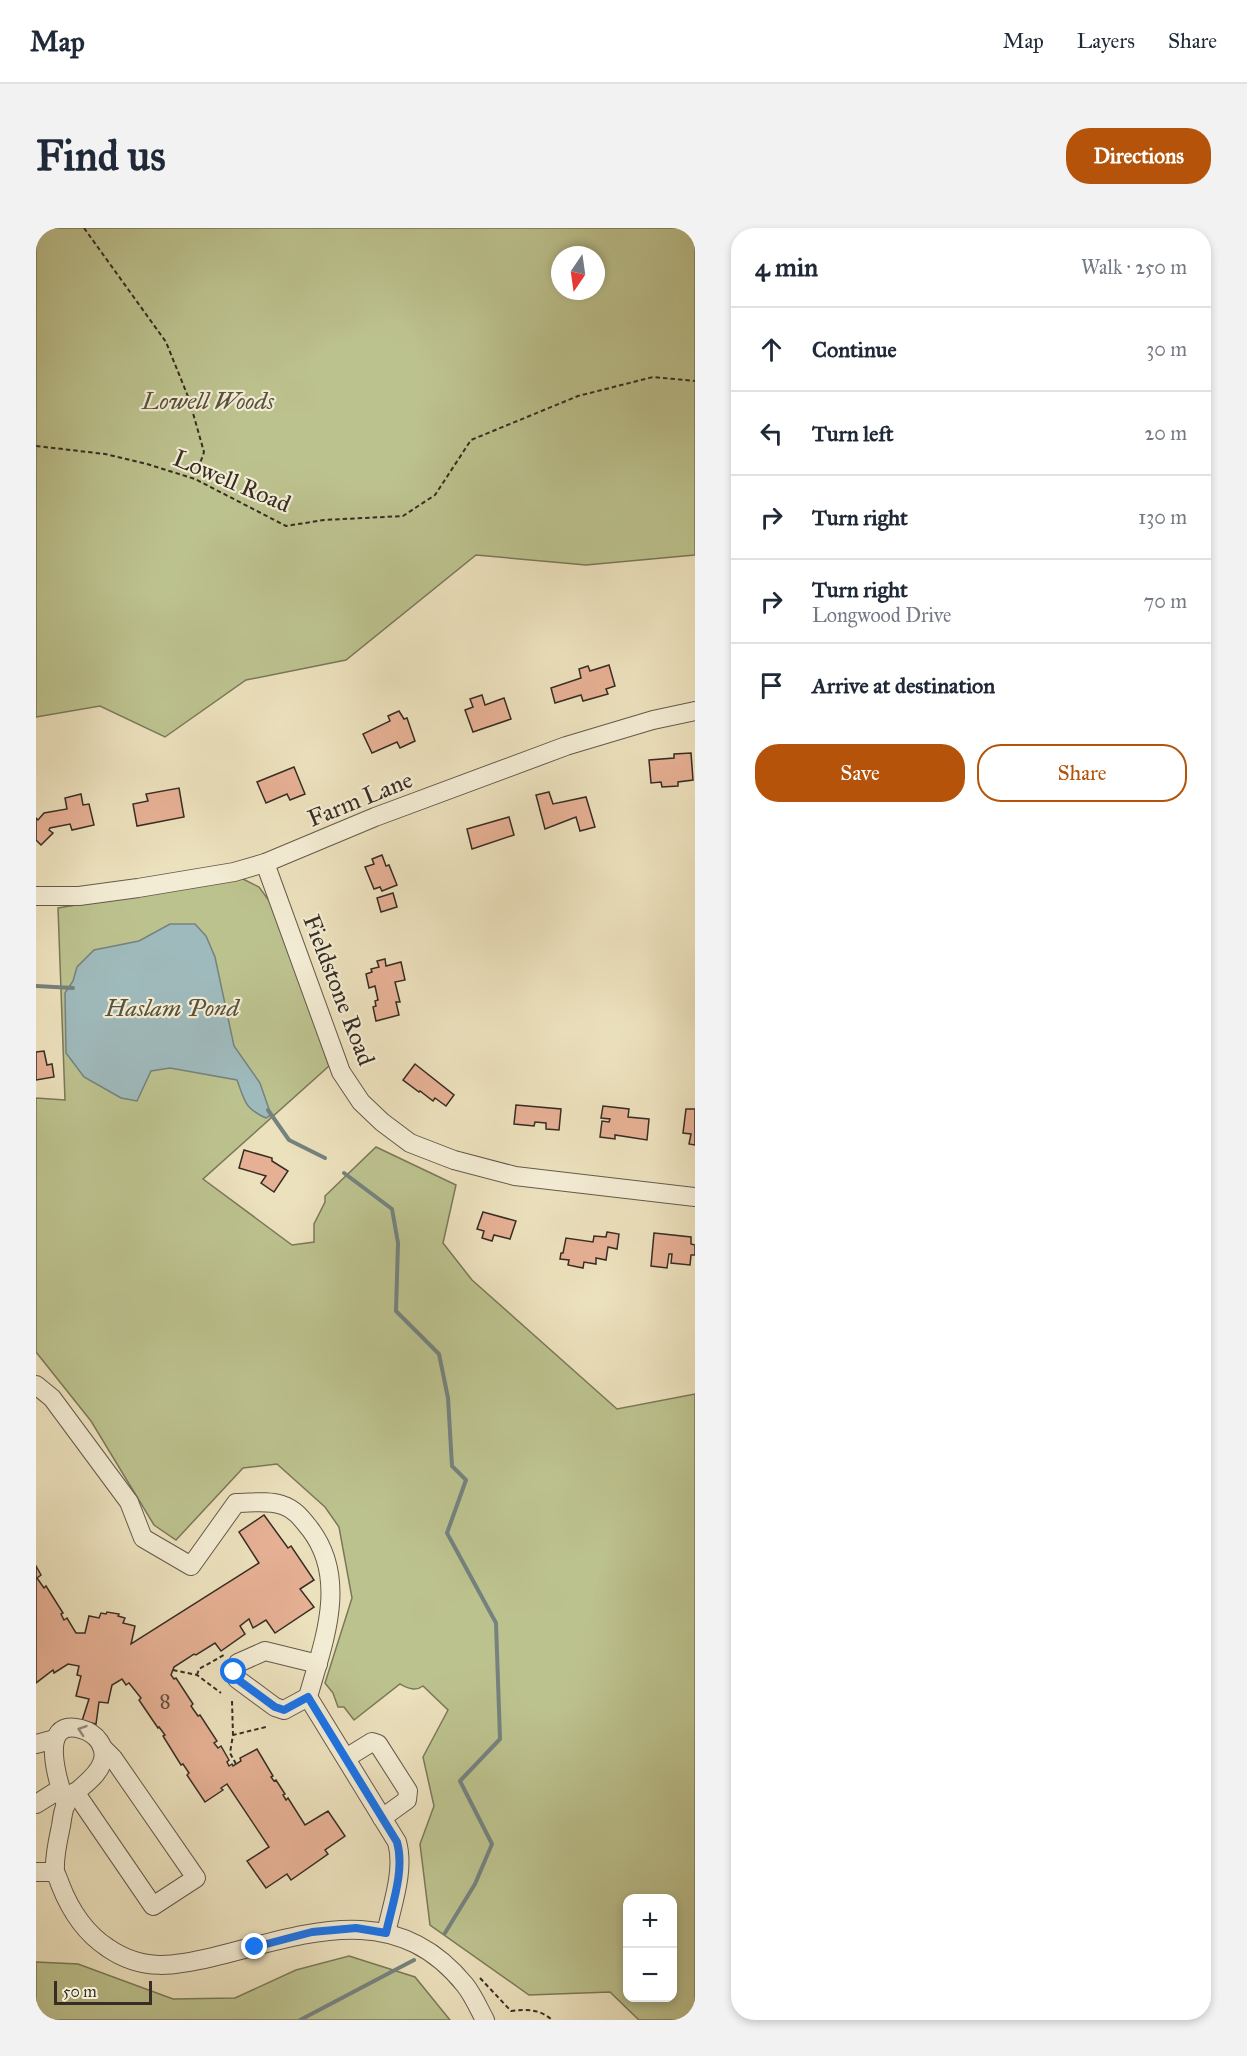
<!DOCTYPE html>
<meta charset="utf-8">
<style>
body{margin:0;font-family:"IM FELL Great Primer",serif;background:#f2f2f3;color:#1f2937}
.controls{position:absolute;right:18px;bottom:18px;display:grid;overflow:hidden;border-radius:12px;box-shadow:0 3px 9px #0003}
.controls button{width:54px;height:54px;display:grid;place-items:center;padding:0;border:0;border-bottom:2px solid #e0e1e3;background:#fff;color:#1f2937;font:30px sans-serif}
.compass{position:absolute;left:515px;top:18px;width:54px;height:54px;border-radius:50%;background:#fff;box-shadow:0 3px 9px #0003;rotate:193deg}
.scale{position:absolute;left:18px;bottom:15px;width:98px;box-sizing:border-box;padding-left:6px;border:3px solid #372d24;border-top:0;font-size:16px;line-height:21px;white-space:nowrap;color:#372d24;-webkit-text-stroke:4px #f3ecd4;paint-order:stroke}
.stop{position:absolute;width:18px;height:18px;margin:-14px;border:4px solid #1a73e8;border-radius:50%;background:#fff}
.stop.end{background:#1a73e8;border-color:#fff;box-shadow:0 2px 6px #0008}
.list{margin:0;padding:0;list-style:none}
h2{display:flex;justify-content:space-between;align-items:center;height:78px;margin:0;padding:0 24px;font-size:26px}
h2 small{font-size:20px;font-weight:400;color:#747a83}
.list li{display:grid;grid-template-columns:39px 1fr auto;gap:18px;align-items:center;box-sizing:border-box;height:84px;padding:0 24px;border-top:2px solid #e0e1e3}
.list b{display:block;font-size:22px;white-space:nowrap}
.list p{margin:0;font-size:20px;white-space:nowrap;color:#747a83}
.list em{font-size:20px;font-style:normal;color:#747a83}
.actions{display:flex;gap:12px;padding:18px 24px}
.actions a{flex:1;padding:14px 0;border:2px solid #b45309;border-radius:24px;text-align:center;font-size:21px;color:#b45309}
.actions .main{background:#b45309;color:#fff}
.icon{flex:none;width:33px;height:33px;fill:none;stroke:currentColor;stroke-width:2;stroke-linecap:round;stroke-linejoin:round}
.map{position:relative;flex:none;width:659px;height:1792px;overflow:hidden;border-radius:24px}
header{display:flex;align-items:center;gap:36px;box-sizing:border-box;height:84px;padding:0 30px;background:#fff;border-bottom:2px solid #e0e1e3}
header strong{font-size:28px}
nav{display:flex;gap:33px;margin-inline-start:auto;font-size:21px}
.intro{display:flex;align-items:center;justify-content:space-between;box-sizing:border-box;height:144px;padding:0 36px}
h1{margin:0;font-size:42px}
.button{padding:15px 27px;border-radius:24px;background:#b45309;color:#fff;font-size:21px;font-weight:700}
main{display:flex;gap:36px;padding:0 36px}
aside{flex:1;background:#fff;border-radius:24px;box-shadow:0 3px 9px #0003}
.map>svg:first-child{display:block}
</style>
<header>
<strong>Map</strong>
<nav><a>Map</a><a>Layers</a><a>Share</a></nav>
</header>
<div class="intro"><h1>Find us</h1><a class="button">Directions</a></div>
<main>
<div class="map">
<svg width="659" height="1792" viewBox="0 0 659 1792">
<rect width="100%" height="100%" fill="#ece1bd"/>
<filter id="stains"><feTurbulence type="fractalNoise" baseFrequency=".00333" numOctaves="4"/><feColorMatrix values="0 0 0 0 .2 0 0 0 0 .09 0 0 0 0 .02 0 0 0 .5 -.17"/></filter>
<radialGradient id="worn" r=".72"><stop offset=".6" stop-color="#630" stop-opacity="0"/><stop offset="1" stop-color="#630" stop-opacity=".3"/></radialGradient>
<!-- green -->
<g fill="#bcc28e" stroke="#7a7859" stroke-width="1.5" fill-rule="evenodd">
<path d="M 0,0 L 659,0 L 659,327 L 550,337 L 440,327 L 310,432 L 210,452 L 129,509 L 64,478 L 0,489 ZM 524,27 L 560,27 L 560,63 L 524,63 Z"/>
<path d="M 205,650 L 223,659 L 240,682 L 293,838 L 167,951 L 256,1017 L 278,1014 L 278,996 L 289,974 L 289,968 L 340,919 L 420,957 L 407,1015 L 436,1052 L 581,1181 L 659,1166 L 659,1792 L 603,1792 L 574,1764 L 493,1767 L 394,1697 L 384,1616 L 398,1578 L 387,1529 L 412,1482 L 387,1458 C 379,1464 372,1460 364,1456 L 318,1492 L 308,1479 L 302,1479 L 297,1465 L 289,1455 L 316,1370 L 303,1299 L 289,1279 L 241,1236 L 207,1240 L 140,1312 L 118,1297 L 55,1193 L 0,1124 L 0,870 L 29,872 L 22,680 ZM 592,1670 L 636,1670 L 636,1770 L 592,1770 Z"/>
<polygon points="313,1728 379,1749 414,1792 0,1792 0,1734 42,1736 137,1771 199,1770 260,1742"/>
</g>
<!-- water -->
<path fill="#9fbabc" stroke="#75827f" stroke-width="1.5" d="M 134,696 L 159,696 L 170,708 L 179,729 L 198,818 L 224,855 L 235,887 L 230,890 C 208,880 209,873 201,852 L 134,840 L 115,843 L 101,873 L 85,870 L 48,849 L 30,825 L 29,765 L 37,753 L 41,739 L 58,722 L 103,713 Z"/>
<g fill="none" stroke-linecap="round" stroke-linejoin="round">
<!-- stream -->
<g stroke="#75827f" stroke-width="4">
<polyline points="0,758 37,760"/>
<polyline points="232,882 253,912 289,930"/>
<polyline points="308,945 356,981 362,1015 360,1083 403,1126 412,1170 416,1238 430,1252 411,1305 460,1395 464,1511 424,1553 456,1616 439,1656 409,1705"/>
<polyline points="264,1792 378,1732"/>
</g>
</g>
<!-- building -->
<g fill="#e6b094" stroke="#372d24" stroke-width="1.5">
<polygon points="573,437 579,458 570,461 572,466 547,473 545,467 519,475 515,460 545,450 543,441 552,438 554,443"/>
<polygon points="446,467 449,477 468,470 475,491 437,504 429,482 437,479 434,471"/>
<polygon points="363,483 368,491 371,490 379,513 364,520 361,514 336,525 327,506 354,493 352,488"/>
<polygon points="655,525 657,552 642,554 642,558 626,559 625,554 615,555 613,532 638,530 638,526"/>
<polygon points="258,539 269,566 254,572 251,566 230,575 221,554"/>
<polygon points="143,560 148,589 101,598 97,576 112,573 110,566"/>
<polygon points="513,564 517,576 550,569 559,599 544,603 540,589 509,601 500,567"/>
<polygon points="45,566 47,577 53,576 58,597 36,602 34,596 14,600 13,602 17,605 5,617 0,612 0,590 2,592 8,585 31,581 29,570"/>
<polygon points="473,589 478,607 436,621 431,601"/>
<polygon points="346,627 350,638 353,637 361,657 346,663 344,659 338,661 329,639 338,636 336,631"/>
<polygon points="357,665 361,679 345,684 341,670"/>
<polygon points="349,731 350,738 365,734 369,752 359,754 364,774 360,774 363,787 340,793 337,779 340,778 339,773 342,772 339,758 333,760 330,746 336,744 335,741 343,739 341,733"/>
<polygon points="8,823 11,837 16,836 18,849 0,852 0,824"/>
<polygon points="379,836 418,867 410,878 399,870 397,873 384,863 383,864 367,852"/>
<polygon points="480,877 525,881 523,902 510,901 510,895 499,894 498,898 478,896"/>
<polygon points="567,878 593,881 592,889 613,891 611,912 579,907 579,911 564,909 566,893 573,894 574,891 565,890"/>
<polygon points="650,881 659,881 659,917 653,916 655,906 647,905"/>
<polygon points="208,922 236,930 236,933 252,943 238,964 225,955 230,948 203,940"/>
<polygon points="447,984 480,993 474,1011 458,1007 456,1013 446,1010 448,1003 441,1001"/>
<polygon points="571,1004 583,1006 581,1021 572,1019 570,1032 560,1030 560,1036 548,1034 547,1040 532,1037 533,1032 524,1031 525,1025 527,1025 530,1010 557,1014 558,1008 570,1009"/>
<polygon points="618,1005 655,1009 655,1016 659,1017 659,1027 655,1027 654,1037 635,1035 636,1026 633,1026 631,1040 615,1038"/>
<polygon points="228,1287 252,1320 255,1318 278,1352 264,1361 278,1379 239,1405 230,1392 217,1400 213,1391 204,1398 209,1406 185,1423 179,1415 160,1427 158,1426 138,1439 135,1447 138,1451 140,1450 157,1476 155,1478 162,1488 164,1487 181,1513 178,1515 182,1520 185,1518 193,1532 191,1534 193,1538 196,1536 197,1538 205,1533 204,1530 221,1521 237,1548 235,1549 238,1553 240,1552 249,1566 247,1567 250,1572 252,1570 269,1597 292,1583 309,1608 289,1622 292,1626 255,1652 251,1646 230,1660 211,1633 233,1619 191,1556 185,1560 187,1562 169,1574 151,1547 153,1545 147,1536 145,1537 127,1508 129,1507 123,1499 122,1500 103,1472 105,1470 93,1455 90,1457 86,1451 76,1457 72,1475 63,1474 60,1496 46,1493 53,1471 40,1468 45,1448 41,1447 43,1438 32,1436 18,1445 17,1442 0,1455 0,1338 5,1347 1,1350 8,1360 10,1358 27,1385 25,1386 28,1392 31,1390 40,1405 49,1405 53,1388 63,1390 65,1385 70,1386 71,1384 83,1386 82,1388 89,1390 87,1395 99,1398 95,1416 223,1335 203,1304"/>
</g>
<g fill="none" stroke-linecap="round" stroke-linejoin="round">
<defs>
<g id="minor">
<polyline points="229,635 305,844 325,874 346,894 374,915 418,932 479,948 659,969"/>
<polyline points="0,668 43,668 102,660 198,644 229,635 339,589 530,518 617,492 659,483"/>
<path d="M 0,1157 L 16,1170 L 93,1274 L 107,1310 L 155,1338 L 200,1275 C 215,1275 232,1272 246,1277 C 259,1281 266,1291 274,1301 C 313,1352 287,1415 272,1469 L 361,1614 C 369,1642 356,1677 350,1705"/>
<polyline points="272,1469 248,1482 239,1479 201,1451 198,1444 202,1435 229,1423 282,1436"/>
<polyline points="0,1516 19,1511"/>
<polyline points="310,1530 336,1514 342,1516 372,1563 371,1572 346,1590"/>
<polyline points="39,1564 117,1678 160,1650 77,1530 66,1519"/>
<polyline points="0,1576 24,1561"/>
<path d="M 30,1577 C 23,1557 0,1489 45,1501 C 60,1505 72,1519 66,1535 C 60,1552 39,1561 30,1576 C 27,1582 26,1591 25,1598 C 22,1612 18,1629 19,1643 C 20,1647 23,1652 24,1656 C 34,1682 49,1705 72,1720 C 107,1744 139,1738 177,1729 C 267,1707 358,1669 429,1757 C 437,1767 443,1781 449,1792"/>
<polyline points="0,1644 19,1644"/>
</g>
</defs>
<!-- minor casing -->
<use href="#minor" stroke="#645a4a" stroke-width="20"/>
<!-- path -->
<g stroke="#372d24" stroke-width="2" stroke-dasharray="4.5 3" stroke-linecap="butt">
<polyline points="48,0 130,114 153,171 168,224 159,250"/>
<polyline points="0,218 69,226 111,236 159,251 250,298 288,292 367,288 399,267 435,212 542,168 617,149 659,153"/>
<polyline points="137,1442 161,1447 185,1465"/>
<polyline points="161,1447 163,1441 188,1427"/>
<polyline points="196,1473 197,1507"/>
<polyline points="200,1536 194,1525 197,1507 230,1499"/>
<path d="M 444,1750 L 475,1783 C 491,1781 504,1781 516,1792"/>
</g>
<!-- minor -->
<use href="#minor" stroke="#f3ecd4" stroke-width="18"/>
</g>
<!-- one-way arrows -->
<defs><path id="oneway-chevron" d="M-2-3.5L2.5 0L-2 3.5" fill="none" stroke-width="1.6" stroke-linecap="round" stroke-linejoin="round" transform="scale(1.5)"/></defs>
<use stroke="#958c7c" href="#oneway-chevron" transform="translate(46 1502) rotate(-161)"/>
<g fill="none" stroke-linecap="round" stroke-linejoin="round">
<!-- route -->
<path stroke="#1a73e8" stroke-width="8" d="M 198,1444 L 201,1451 L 239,1479 L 248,1482 L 272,1469 L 361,1614 C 369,1642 356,1677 350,1705 L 320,1700 L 276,1704 L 219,1719"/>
</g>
<g text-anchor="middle" stroke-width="4.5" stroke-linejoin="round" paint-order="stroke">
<!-- number labels -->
<g font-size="21" fill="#634e40">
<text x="129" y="1480">8</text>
</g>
<!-- park labels -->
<g font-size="24" font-style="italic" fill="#58523e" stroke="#f3ecd4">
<text x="172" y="181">Lowell Woods</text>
<text x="136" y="788">Haslam Pond</text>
</g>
<!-- street labels -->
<g font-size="24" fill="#372d24" stroke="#f3ecd4">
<text transform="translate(196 253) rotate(23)" y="8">Lowell Road</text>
<text transform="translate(324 571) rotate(-22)" y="8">Farm Lane</text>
<text transform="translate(303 762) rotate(69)" y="8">Fieldstone Road</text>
</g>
</g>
<rect width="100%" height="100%" filter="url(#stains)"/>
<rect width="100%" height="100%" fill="url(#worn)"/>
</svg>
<div class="controls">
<button>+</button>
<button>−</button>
</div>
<svg class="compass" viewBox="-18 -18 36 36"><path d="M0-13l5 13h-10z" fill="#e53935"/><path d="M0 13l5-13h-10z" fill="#747a83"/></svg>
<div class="scale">50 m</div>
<div class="stop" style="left:198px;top:1444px"></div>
<div class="stop end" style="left:219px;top:1719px"></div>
</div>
<aside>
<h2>4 min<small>Walk · 250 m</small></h2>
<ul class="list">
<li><svg class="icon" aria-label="ahead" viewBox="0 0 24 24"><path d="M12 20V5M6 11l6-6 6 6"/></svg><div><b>Continue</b></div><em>30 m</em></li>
<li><svg class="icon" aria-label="left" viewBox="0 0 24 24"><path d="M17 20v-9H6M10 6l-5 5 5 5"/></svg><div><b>Turn left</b></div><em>20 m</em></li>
<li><svg class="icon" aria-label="right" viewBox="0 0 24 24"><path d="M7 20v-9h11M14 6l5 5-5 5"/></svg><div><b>Turn right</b></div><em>130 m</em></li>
<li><svg class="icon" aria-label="right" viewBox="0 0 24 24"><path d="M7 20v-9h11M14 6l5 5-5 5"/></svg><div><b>Turn right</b><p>Longwood Drive</p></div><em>70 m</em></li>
<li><svg class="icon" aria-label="arrive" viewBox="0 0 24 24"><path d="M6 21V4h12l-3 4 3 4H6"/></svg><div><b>Arrive at destination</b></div></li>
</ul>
<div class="actions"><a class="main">Save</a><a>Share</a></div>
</aside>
</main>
